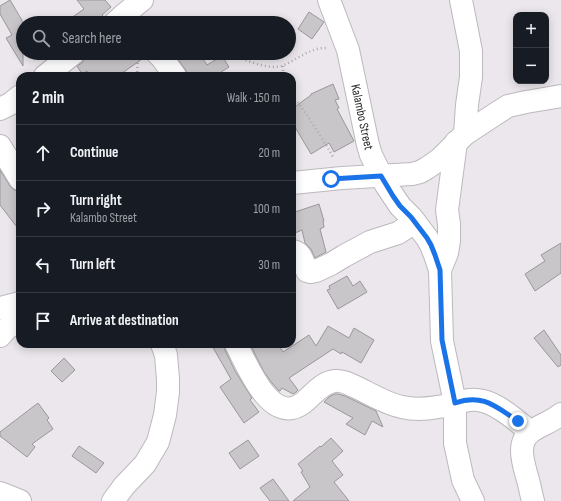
<!DOCTYPE html>
<meta charset="utf-8">
<style>
body{margin:0;font-family:"Sofia Sans Condensed",sans-serif;background:#242831;color:#f1f3f6}
.controls{position:absolute;right:12px;top:12px;display:grid;overflow:hidden;border-radius:8px;box-shadow:0 2px 10px #0003}
.controls button{width:36px;height:36px;display:grid;place-items:center;padding:0;border:0;border-bottom:1px solid #363941;background:#171b24;color:#f1f3f6;font:20px sans-serif}
.stop{position:absolute;width:12px;height:12px;margin:-9px;border:3px solid #1a73e8;border-radius:50%;background:#fff}
.stop.end{background:#1a73e8;border-color:#fff;box-shadow:0 1px 4px #0008}
.list{margin:0;padding:0;list-style:none}
h2{display:flex;justify-content:space-between;align-items:center;height:52px;margin:0;padding:0 16px;font-size:17px}
h2 small{font-size:13px;font-weight:400;color:#9ea1a6}
.list li{display:grid;grid-template-columns:26px 1fr auto;gap:12px;align-items:center;box-sizing:border-box;height:56px;padding:0 16px;border-top:1px solid #363941}
.list b{display:block;font-size:15px;white-space:nowrap}
.list p{margin:0;font-size:13px;white-space:nowrap;color:#9ea1a6}
.list em{font-size:13px;font-style:normal;color:#9ea1a6}
.icon{flex:none;width:22px;height:22px;fill:none;stroke:currentColor;stroke-width:2;stroke-linecap:round;stroke-linejoin:round}
.map{position:relative;flex:none;width:561px;height:501px;overflow:hidden}
.search{position:absolute;background:#171b24;box-shadow:0 2px 10px #0003;left:16px;top:16px;width:280px;height:44px;display:flex;align-items:center;gap:10px;box-sizing:border-box;padding:0 14px;border-radius:22px;color:#9ea1a6;font-size:15px}
.panel{position:absolute;background:#171b24;box-shadow:0 2px 10px #0003;left:16px;top:72px;width:280px;height:276px;border-radius:12px}
.map>svg:first-child{display:block}
</style>
<div class="map">
<svg width="561" height="501" viewBox="0 0 561 501">
<rect width="100%" height="100%" fill="#ebe7ec"/>
<!-- building -->
<g fill="#c9c6ca" stroke="#9a979b">
<polygon points="10,0 23,22 23,66 6,38 12,35 0,14 0,6"/>
<polygon points="77,0 105,0 111,7 102,15 103,16 95,23 64,23 84,9"/>
<polygon points="309,12 324,22 312,39 298,29"/>
<polygon points="86,53 145,53 145,57 118,76 90,76 87,71 82,74 77,66 82,63 85,58"/>
<polygon points="184,53 199,53 207,65 222,56 229,67 215,76 189,76 185,69 177,58"/>
<polygon points="333,84 339,99 335,100 339,108 337,109 354,141 334,152 329,143 311,154 292,122 292,109 311,95 311,94"/>
<polygon points="0,170 10,186 14,190 20,191 20,231 0,205"/>
<polygon points="319,204 324,221 323,221 324,227 320,229 326,252 315,258 311,249 305,243 302,230 295,233 292,224 292,213"/>
<polygon points="561,243 561,273 535,291 525,274 545,261 541,255"/>
<polygon points="347,276 353,286 360,281 367,292 338,309 327,290 330,289 329,286"/>
<polygon points="328,326 349,338 354,328 374,340 361,363 342,352 341,354 333,349 289,378 298,390 296,392 293,394 282,388 280,391 279,391 272,383 264,372 250,344 278,344 283,352 309,335 316,346"/>
<polygon points="544,330 561,355 561,365 558,367 534,338"/>
<polygon points="211,344 224,344 225,350 235,371 252,398 250,400 259,412 244,423 220,387 231,379"/>
<polygon points="64,358 75,370 62,382 51,371"/>
<polygon points="334,394 338,394 345,396 376,411 383,427 372,421 365,435 346,424 353,418 324,402 329,397"/>
<polygon points="38,403 49,418 47,420 53,429 32,444 35,447 27,457 0,436 0,432"/>
<polygon points="331,438 343,451 332,461 343,475 334,482 349,501 293,501 310,487 301,472 303,471 298,464 320,446 321,447"/>
<polygon points="248,440 259,456 240,469 229,453"/>
<polygon points="79,446 104,463 96,473 72,456"/>
<polygon points="273,479 289,501 270,501 260,488"/>
</g>
<g fill="none" stroke-linecap="round" stroke-linejoin="round">
<defs>
<g id="minor">
<polyline points="329,0 348,50 368,145 371,155 386,185 400,206 411,217 427,238 431,245 435,255 440,270 442,341 455,403 455,443 463,480 473,501"/>
<polyline points="461,0 471,51 471,77 467,105 465,134"/>
<polyline points="115,23 126,13 142,0"/>
<polyline points="157,53 162,58 175,76"/>
<polyline points="45,76 74,53"/>
<polyline points="0,109 10,104 20,96"/>
<polyline points="0,146 20,179"/>
<polyline points="292,183 342,178 412,174 420,172 427,168 440,159 465,134 497,113 508,106 526,102 561,96"/>
<path d="M 292,251 C 302,252 303,263 307,271 L 311,272 L 316,271 L 331,264 L 344,256 L 370,242 L 398,233 L 415,222"/>
<polyline points="440,270 447,253 449,241 449,224 447,210 456,142"/>
<polyline points="0,308 20,303"/>
<polyline points="0,336 6,329 20,319"/>
<path d="M 236,344 C 247,365 271,427 303,403 C 313,395 322,382 335,381 C 342,380 351,385 358,388 C 372,395 387,404 402,407 C 419,411 436,408 453,404 C 464,401 471,398 483,401 C 497,404 519,422 530,432"/>
<polyline points="0,493 20,501"/>
<polyline points="113,501 124,486 145,464 158,442 165,415 168,392 168,379 166,355 162,344"/>
<path d="M 533,501 C 531,494 530,487 528,480 C 524,465 515,442 532,431 C 541,425 551,422 561,414"/>
</g>
</defs>
<!-- minor casing -->
<use href="#minor" stroke="#bcb9bd" stroke-width="24"/>
<!-- path -->
<g stroke="#adaaae" stroke-width="2.5" stroke-dasharray="1 3" stroke-linecap="butt">
<path d="M 227,53 C 241,58 270,72 284,65 C 298,59 311,47 327,48"/>
<polyline points="283,66 283,76"/>
<polyline points="137,76 138,57"/>
<path d="M 292,96 C 304,109 312,123 321,137 C 326,145 330,151 334,159"/>
</g>
<!-- minor -->
<use href="#minor" stroke="#fff" stroke-width="22"/>
</g>
<g fill="none" stroke-linecap="round" stroke-linejoin="round">
<!-- route -->
<path stroke="#1a73e8" stroke-width="5" d="M 331,179 L 381,176 L 393,196 L 400,206 L 411,217 L 427,238 L 431,245 L 435,255 L 440,270 L 442,340 L 455,403 C 483,393 496,407 518,421"/>
</g>
<g text-anchor="middle" stroke-width="3.5" stroke-linejoin="round" paint-order="stroke">
<!-- street labels -->
<g font-size="13" fill="#272627" stroke="#fff">
<text transform="translate(363 117) rotate(78)" y="5">Kalambo Street</text>
</g>
</g>
</svg>
<div class="controls">
<button>+</button>
<button>−</button>
</div>
<div class="stop" style="left:331px;top:179px"></div>
<div class="stop end" style="left:518px;top:421px"></div>
<div class="search"><svg class="icon" aria-label="search" viewBox="0 0 24 24"><circle cx="10" cy="10" r="6"/><path d="M15 15l6 6"/></svg>Search here</div>
<section class="panel">
<h2>2 min<small>Walk · 150 m</small></h2>
<ul class="list">
<li><svg class="icon" aria-label="ahead" viewBox="0 0 24 24"><path d="M12 20V5M6 11l6-6 6 6"/></svg><div><b>Continue</b></div><em>20 m</em></li>
<li><svg class="icon" aria-label="right" viewBox="0 0 24 24"><path d="M7 20v-9h11M14 6l5 5-5 5"/></svg><div><b>Turn right</b><p>Kalambo Street</p></div><em>100 m</em></li>
<li><svg class="icon" aria-label="left" viewBox="0 0 24 24"><path d="M17 20v-9H6M10 6l-5 5 5 5"/></svg><div><b>Turn left</b></div><em>30 m</em></li>
<li><svg class="icon" aria-label="arrive" viewBox="0 0 24 24"><path d="M6 21V4h12l-3 4 3 4H6"/></svg><div><b>Arrive at destination</b></div></li>
</ul>
</section>
</div>
